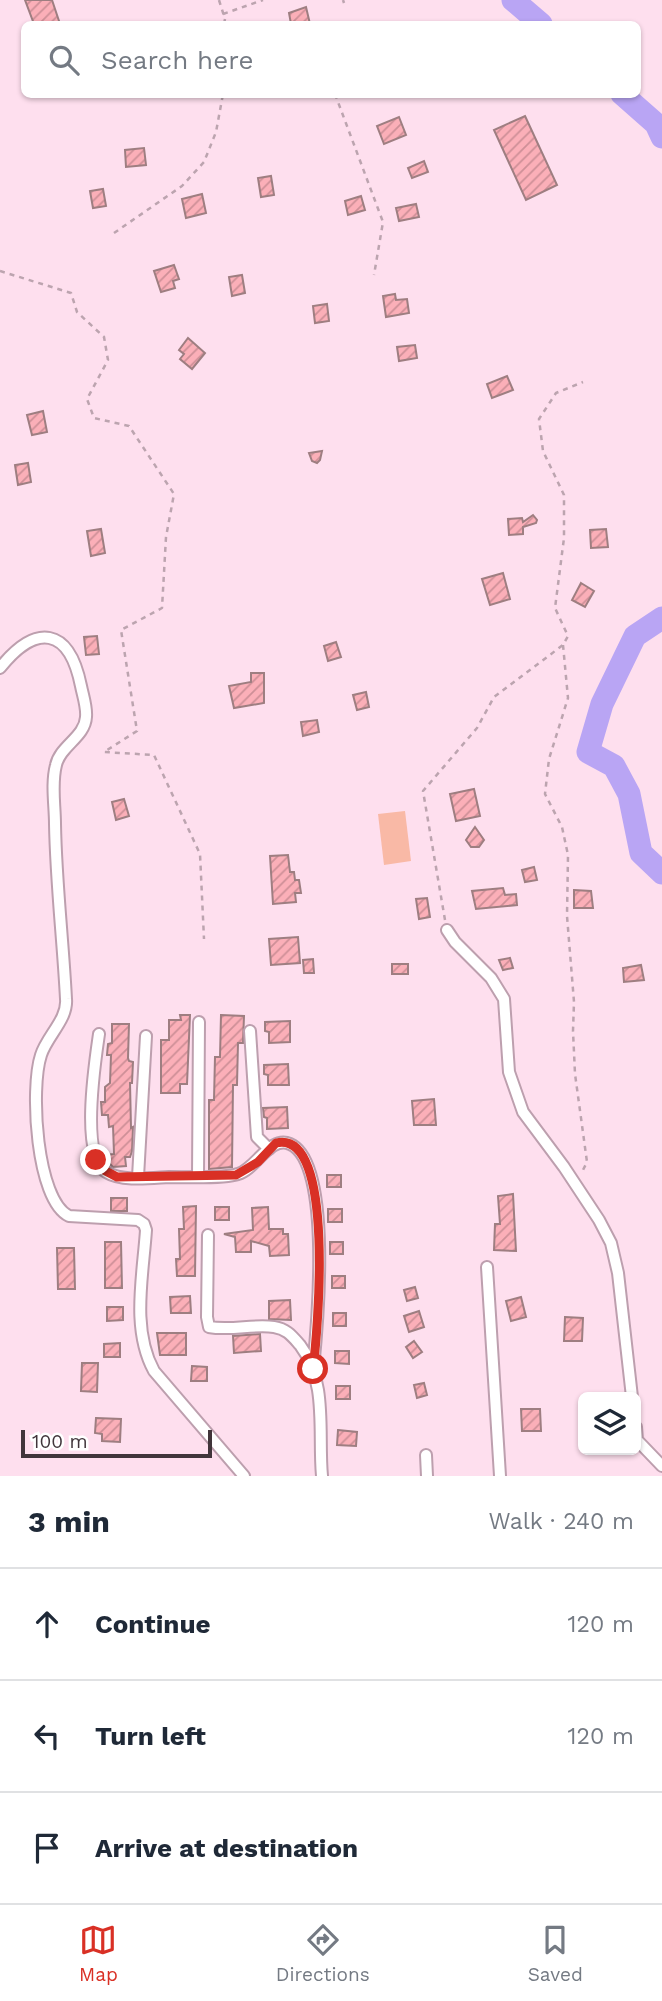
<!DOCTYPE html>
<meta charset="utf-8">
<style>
body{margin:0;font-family:"Work Sans",sans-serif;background:#f6f6f7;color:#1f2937}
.controls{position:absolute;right:21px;bottom:21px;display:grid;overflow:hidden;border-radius:10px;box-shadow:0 2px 5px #0004}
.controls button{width:63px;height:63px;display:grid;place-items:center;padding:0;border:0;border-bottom:2px solid #e0e1e3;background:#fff;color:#1f2937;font:35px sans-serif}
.scale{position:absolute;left:21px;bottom:18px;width:191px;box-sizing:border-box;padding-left:7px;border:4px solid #41353b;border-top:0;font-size:19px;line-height:24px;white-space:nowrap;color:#41353b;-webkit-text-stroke:5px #fff;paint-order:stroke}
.stop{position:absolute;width:21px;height:21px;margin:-16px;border:5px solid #d93025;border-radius:50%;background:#fff}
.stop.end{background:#d93025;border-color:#fff;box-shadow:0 2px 7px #0008}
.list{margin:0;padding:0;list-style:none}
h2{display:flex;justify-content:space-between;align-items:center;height:91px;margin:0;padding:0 28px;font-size:30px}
h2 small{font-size:23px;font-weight:400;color:#747a83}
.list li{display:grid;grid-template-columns:46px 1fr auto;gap:21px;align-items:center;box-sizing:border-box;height:112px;padding:0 28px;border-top:2px solid #e0e1e3}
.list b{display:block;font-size:26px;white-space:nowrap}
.list em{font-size:23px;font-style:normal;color:#747a83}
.icon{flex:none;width:38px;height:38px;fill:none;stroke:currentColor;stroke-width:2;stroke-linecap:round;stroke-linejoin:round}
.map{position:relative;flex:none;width:662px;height:1476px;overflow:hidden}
.search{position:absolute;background:#fff;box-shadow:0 2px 5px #0004;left:21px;right:21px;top:21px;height:77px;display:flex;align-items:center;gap:18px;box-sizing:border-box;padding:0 24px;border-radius:10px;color:#747a83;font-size:26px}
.sheet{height:427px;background:#fff}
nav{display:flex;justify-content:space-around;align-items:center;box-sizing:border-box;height:98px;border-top:2px solid #e0e1e3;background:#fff;font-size:19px;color:#747a83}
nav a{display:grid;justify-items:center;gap:4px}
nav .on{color:#d93025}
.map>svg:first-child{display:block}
</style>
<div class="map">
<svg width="662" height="1476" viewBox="0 0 662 1476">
<defs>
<pattern id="building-hatch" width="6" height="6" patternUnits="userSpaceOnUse" patternTransform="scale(1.75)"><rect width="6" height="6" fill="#fbafb8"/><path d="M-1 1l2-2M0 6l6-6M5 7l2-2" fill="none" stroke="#cd8f97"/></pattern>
</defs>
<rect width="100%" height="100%" fill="#fedfee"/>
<!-- pitch -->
<polygon fill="#f9b9a6" points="405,811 411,861 384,865 378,814"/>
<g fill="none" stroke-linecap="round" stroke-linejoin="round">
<!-- river -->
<g stroke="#b9a5f4" stroke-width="23">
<polyline points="513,0 541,24"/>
<polyline points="622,94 656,124 662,137"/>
<polyline points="662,618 635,636 602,704 588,752 614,766 629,794 641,853 662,873"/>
</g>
</g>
<!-- building -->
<g fill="url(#building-hatch)" stroke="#9e7e81" stroke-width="2">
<polygon points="25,0 52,0 60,24 34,24"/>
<polygon points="306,7 310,24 291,24 289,13"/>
<polygon points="525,116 557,185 526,200 494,130"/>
<polygon points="399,117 406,135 384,144 377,126"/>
<polygon points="144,148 146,165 126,167 125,150"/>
<polygon points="424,161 428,172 412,178 408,168"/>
<polygon points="271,176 274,195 261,197 258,178"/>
<polygon points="103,189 106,206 93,208 90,191"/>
<polygon points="202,194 206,213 186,218 182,199"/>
<polygon points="361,196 365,210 348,215 345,201"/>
<polygon points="416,204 419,217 399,221 396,208"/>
<polygon points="174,265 179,279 173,281 175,288 161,292 154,271"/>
<polygon points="242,275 245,293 232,296 229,277"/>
<polygon points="395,294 396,300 407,299 409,313 386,317 383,296"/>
<polygon points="327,304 329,321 315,323 313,306"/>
<polygon points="188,338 205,353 192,369 180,359 184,354 179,350"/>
<polygon points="415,345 417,358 399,361 397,347"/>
<polygon points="507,376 513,390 492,398 487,384"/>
<polygon points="43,411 47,432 32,435 27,415"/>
<polygon points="322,451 320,460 317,463 312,461 309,453"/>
<polygon points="28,463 31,482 18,485 15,465"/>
<polygon points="533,515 537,520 536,523 523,527 523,534 509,535 508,519 522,518 523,522"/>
<polygon points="101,529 105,553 91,556 87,531"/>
<polygon points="606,529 608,547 591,548 590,530"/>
<polygon points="503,573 510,599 490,605 482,579"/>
<polygon points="581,583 594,591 585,607 572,600"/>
<polygon points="97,636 99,654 86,655 84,637"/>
<polygon points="336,642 341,657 328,661 324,646"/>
<polygon points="251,673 264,673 264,703 234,708 229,686 251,682"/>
<polygon points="366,692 369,707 357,710 353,695"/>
<polygon points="317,720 319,732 303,736 301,722"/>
<polygon points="474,789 480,816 456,821 450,794"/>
<polygon points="124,799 129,816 116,820 112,802"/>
<polygon points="475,827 484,840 479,847 471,847 466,840"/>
<polygon points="288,855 290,872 294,872 295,880 299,880 301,893 295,893 296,902 273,904 270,856"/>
<polygon points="534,867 537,880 525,882 522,870"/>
<polygon points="503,888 505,895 516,894 517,905 476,909 472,891"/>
<polygon points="574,890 591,891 593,908 574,908"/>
<polygon points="427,898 430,917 419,919 416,899"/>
<polygon points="298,937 300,963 271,965 269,939"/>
<polygon points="510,958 513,968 503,970 499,960"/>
<polygon points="313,959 314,973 304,973 303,960"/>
<rect x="392" y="964" width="16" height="10"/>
<polygon points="641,965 644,980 624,982 623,968"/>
<polygon points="180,1015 190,1015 187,1084 180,1084 180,1093 161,1093 161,1040 169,1040 169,1020 181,1020"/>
<polygon points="221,1015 244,1016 243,1043 238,1043 237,1085 233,1085 232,1167 209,1169 209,1100 214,1100 215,1057 220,1057"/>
<polygon points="290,1021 290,1042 269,1043 269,1032 265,1031 265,1022"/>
<polygon points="112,1024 129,1024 128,1058 129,1061 133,1062 132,1083 130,1083 131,1128 133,1127 132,1151 130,1157 125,1157 126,1166 113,1167 105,1159 105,1155 114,1154 113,1126 109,1127 108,1115 102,1115 101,1102 105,1102 105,1087 110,1083 111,1055 107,1055 108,1044 112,1043"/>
<polygon points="288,1064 289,1085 268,1085 268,1075 264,1074 264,1065"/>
<polygon points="434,1099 436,1125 414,1125 412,1101"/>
<polygon points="287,1107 288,1128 267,1129 267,1118 264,1117 263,1108"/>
<rect x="327" y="1175" width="14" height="12"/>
<polygon points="513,1194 516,1251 494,1250 495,1224 500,1224 498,1196"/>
<rect x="111" y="1198" width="16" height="13"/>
<polygon points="196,1206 195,1276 177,1276 176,1259 180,1259 179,1229 184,1229 183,1207"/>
<rect x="215" y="1207" width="14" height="13"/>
<polygon points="268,1207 269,1229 283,1229 283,1234 288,1234 289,1255 270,1256 269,1246 251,1241 251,1252 236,1252 235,1237 224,1234 253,1230 252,1208"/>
<rect x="328" y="1209" width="14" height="13"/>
<polygon points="105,1242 121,1242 122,1288 105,1288"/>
<rect x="330" y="1242" width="13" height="12"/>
<polygon points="57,1248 74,1248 75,1289 58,1289"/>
<rect x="332" y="1276" width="13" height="12"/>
<polygon points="415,1287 418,1298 407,1301 404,1290"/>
<polygon points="190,1296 191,1313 171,1313 170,1297"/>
<polygon points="521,1297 526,1317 511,1321 506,1301"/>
<polygon points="290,1300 291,1320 269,1319 269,1301"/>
<polygon points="107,1307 123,1307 123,1320 107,1321"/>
<polygon points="419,1311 424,1327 409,1332 404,1316"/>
<rect x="333" y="1313" width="13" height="13"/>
<polygon points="565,1317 583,1318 582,1341 564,1341"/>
<polygon points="157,1333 186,1333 186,1355 160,1355"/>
<polygon points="260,1334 261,1351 234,1353 233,1336"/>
<polygon points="414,1341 422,1352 413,1358 406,1347"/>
<polygon points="120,1343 120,1357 104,1357 104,1344"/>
<polygon points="335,1351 349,1351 349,1364 335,1363"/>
<polygon points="82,1363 98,1363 97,1392 81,1391"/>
<polygon points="192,1366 207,1367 207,1381 191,1381"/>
<polygon points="424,1383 427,1395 417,1398 414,1385"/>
<rect x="336" y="1386" width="14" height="13"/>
<polygon points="521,1409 540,1409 541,1431 522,1431"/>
<polygon points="96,1418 121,1419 120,1442 102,1441 102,1434 95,1433"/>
<polygon points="338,1430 357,1432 356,1446 337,1445"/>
</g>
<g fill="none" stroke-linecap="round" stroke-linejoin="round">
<defs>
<g id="minor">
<path d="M 0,668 C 36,623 69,627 81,686 C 83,696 87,707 86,717 C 85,737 60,746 56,765 C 51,784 55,805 55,824 C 56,883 63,940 66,999 C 68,1019 47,1036 41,1055 C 30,1088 36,1200 69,1216 L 138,1220 L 144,1224 L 146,1230 C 143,1276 131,1329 154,1371 L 244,1476"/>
<polyline points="447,930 455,942 491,978 504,999 509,1072 523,1112 564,1167 599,1220 611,1243 618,1273 632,1397"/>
<polyline points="250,1031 257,1137 269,1149"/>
<path d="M 99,1034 C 95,1062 80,1156 106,1172 C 122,1182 151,1178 169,1177 C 187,1177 223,1179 238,1174 C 256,1169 270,1135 290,1144 C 333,1162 317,1329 313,1369"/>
<polyline points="198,1176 199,1022"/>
<polyline points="138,1177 146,1036"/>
<path d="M 208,1235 L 207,1317 L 209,1327 C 231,1331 253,1324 274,1327 C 287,1329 292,1336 300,1345 C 328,1382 318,1433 322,1476"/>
<polyline points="487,1267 500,1476"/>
<polyline points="636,1427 637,1440 662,1466"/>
<polyline points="426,1455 427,1476"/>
</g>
</defs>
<!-- minor casing -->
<use href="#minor" stroke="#bd9fae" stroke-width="14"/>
<!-- path -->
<g stroke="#bca4af" stroke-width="2.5" stroke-dasharray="5 5" stroke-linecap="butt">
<polyline points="219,0 225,19 224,24"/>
<polyline points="343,0 344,3"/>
<polyline points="223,14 263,0"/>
<polyline points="335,94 383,222 374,275"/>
<polyline points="114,233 182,186 204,162 216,132 223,94"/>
<polyline points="0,271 71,293 77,312 104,337 108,360 87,399 94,418 129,426 174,494 166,537 162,608 121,630 137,731 104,752 154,755 200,854 204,939"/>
<polyline points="563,645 568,698 549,759 545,794 562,827 568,855 567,916 574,1002 573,1031 575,1074 587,1162 581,1174"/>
<polyline points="445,920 423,791 477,728 494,697 563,645 568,636 555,608 564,538 564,495 543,451 539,419 556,393 583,382"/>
</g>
<!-- minor -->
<use href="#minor" stroke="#fff" stroke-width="10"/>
</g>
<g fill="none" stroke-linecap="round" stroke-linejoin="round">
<!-- route -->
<path stroke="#d93025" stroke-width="9" d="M 96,1160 L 100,1168 L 117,1177 L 236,1175 L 258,1162 L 276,1143 C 337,1128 317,1337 313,1369"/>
</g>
</svg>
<div class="controls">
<button><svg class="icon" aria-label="layers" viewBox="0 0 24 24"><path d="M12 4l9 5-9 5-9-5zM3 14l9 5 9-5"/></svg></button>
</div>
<div class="scale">100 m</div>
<div class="stop" style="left:313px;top:1369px"></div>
<div class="stop end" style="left:96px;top:1160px"></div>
<div class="search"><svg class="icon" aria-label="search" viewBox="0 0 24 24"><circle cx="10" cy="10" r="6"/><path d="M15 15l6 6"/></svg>Search here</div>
</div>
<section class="sheet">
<h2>3 min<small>Walk · 240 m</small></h2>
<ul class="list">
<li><svg class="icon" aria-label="ahead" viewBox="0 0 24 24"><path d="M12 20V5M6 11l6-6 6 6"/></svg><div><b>Continue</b></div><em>120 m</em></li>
<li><svg class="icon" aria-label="left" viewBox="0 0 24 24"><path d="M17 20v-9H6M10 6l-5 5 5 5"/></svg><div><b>Turn left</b></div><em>120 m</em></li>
<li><svg class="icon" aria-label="arrive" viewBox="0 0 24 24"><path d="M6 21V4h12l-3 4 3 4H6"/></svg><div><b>Arrive at destination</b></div></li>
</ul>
</section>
<nav>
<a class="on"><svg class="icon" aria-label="map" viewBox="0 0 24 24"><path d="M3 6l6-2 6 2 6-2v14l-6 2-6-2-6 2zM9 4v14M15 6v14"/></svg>Map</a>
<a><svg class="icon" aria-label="directions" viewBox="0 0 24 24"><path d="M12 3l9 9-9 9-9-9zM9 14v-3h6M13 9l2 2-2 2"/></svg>Directions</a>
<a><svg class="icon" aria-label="saved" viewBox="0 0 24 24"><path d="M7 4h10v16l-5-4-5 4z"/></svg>Saved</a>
</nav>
